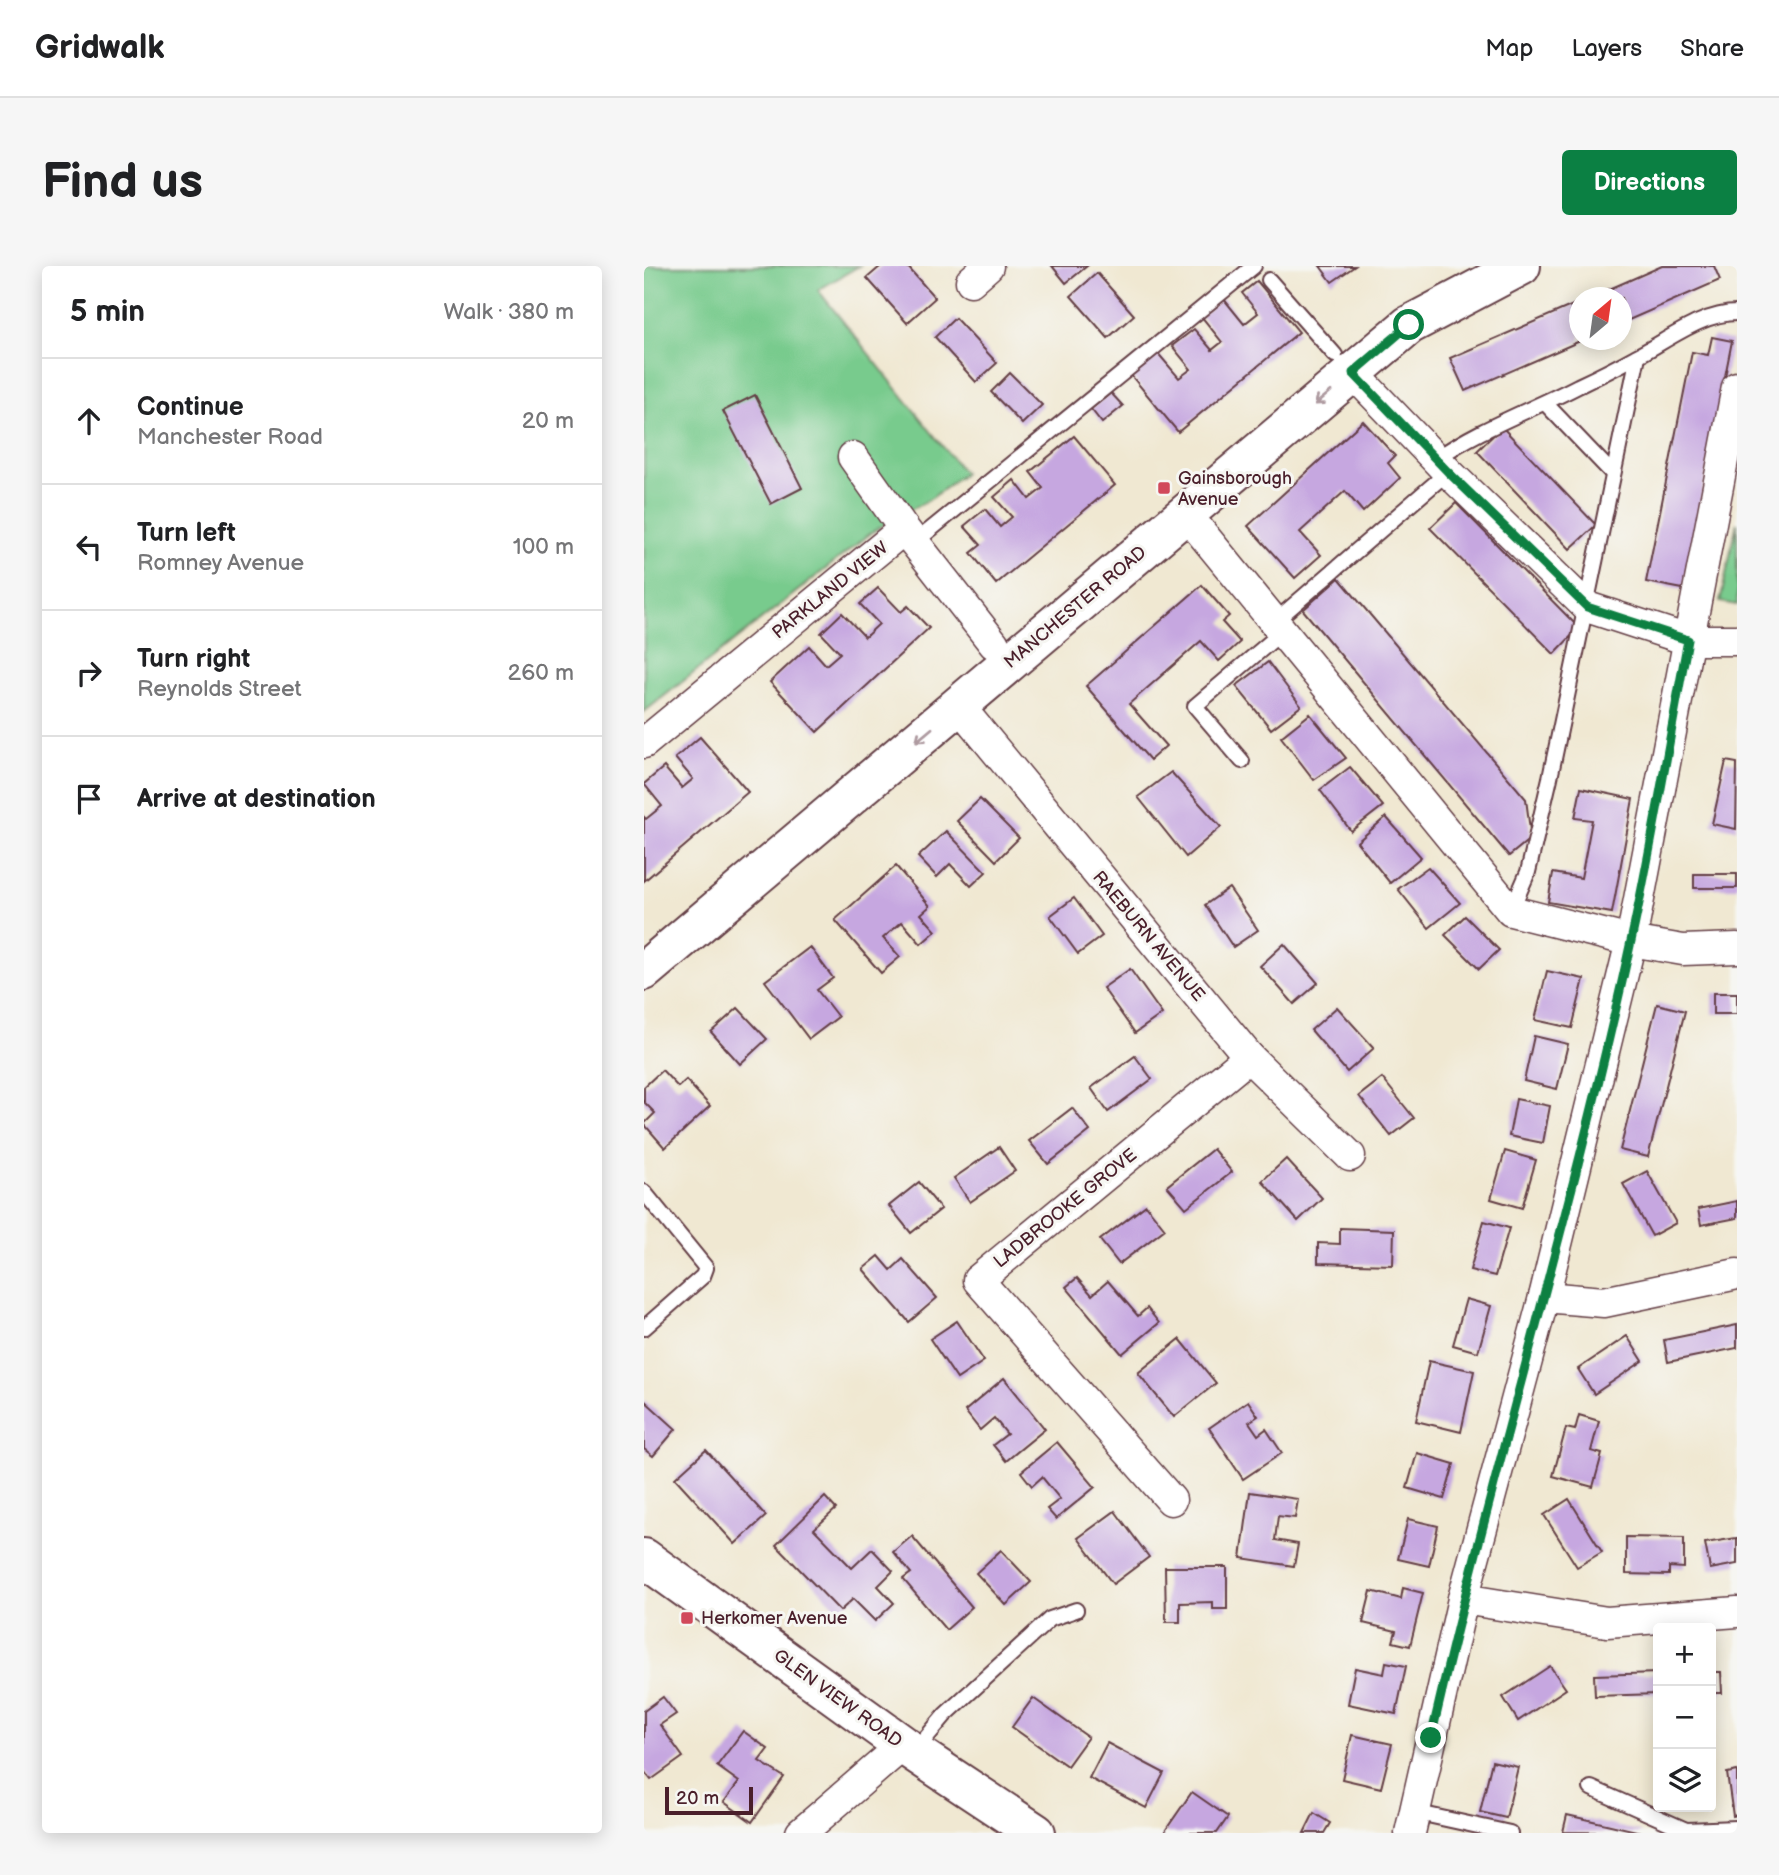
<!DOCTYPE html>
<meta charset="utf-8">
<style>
body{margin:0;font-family:"Balsamiq Sans",sans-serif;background:#f6f6f6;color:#202124}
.controls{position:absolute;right:21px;bottom:21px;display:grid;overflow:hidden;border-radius:7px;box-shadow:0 4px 18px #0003}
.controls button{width:63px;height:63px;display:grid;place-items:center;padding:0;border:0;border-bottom:2px solid #e0e0e0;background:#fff;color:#202124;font:35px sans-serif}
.compass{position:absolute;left:925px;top:21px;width:63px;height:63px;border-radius:50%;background:#fff;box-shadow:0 4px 18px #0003;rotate:29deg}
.scale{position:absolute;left:21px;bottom:18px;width:88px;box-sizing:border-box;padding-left:7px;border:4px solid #4a1f2b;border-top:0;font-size:19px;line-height:24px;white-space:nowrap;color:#4a1f2b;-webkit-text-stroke:5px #f6f6f2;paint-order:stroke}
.stop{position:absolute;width:21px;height:21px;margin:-16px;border:5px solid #0b8043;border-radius:50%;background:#fff}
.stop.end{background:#0b8043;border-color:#fff;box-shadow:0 2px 7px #0008}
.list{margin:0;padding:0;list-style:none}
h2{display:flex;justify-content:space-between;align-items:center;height:91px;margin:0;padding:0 28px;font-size:30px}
h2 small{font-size:23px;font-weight:400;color:#757577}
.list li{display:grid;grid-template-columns:46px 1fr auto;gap:21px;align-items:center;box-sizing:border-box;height:126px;padding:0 28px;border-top:2px solid #e0e0e0}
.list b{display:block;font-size:26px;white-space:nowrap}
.list p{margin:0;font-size:23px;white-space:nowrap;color:#757577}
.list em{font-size:23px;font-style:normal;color:#757577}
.icon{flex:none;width:38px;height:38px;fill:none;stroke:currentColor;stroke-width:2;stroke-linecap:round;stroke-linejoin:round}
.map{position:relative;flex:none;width:1093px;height:1567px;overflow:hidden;border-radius:7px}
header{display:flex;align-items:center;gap:42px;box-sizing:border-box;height:98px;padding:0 35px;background:#fff;border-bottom:2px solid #e0e0e0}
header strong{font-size:33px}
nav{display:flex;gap:38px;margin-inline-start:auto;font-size:24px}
.intro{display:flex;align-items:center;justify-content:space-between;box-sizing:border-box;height:168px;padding:0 42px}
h1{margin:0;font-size:49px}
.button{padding:18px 32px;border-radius:7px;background:#0b8043;color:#fff;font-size:24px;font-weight:700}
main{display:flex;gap:42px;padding:0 42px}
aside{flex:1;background:#fff;border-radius:7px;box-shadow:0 4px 18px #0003}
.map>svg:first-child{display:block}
</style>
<header>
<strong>Gridwalk</strong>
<nav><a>Map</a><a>Layers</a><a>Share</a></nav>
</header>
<div class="intro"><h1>Find us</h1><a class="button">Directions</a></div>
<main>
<aside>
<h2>5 min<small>Walk · 380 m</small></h2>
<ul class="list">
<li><svg class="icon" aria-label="ahead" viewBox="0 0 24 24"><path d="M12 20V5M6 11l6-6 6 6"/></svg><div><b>Continue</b><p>Manchester Road</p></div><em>20 m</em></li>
<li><svg class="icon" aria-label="left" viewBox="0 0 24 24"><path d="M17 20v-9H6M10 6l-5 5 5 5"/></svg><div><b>Turn left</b><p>Romney Avenue</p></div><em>100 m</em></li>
<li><svg class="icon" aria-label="right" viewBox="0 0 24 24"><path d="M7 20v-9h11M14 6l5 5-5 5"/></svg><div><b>Turn right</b><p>Reynolds Street</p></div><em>260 m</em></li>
<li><svg class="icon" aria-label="arrive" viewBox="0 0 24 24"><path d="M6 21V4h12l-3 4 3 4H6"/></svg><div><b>Arrive at destination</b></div></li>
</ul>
</aside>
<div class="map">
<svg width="1093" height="1567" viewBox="0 0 1093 1567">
<rect width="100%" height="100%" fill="#f6f6f2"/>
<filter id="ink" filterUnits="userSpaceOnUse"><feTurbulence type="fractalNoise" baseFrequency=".0143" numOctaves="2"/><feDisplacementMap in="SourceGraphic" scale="14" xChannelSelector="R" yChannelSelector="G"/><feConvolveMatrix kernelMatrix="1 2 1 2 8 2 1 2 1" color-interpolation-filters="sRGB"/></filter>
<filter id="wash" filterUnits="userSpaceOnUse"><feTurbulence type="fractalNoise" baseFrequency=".00686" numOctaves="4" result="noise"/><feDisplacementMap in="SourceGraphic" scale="28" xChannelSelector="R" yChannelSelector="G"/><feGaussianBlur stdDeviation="1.57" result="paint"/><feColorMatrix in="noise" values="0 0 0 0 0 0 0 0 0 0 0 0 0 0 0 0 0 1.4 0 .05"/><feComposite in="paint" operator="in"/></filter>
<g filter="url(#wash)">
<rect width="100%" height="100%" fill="#f0e8d2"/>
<!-- green -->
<g fill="#78cb8d" stroke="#61755c" stroke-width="2">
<polygon points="0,0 215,0 174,24 320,207 288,232 231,264 0,446"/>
<polygon points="1093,257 1093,339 1076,336"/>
</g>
<g id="blocks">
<!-- building -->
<g fill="#c6a7e0">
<polygon points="237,0 263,0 291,32 263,57 223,12"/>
<polygon points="408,0 443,0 422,17"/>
<polygon points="676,0 711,0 688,16"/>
<polygon points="1018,0 1070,0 1076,14 978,57 978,32 945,32"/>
<polygon points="453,7 490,49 464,72 427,30"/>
<polygon points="613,15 655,66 534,166 485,107 512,85 535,112 547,103 528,80 550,63 568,84 578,76 557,50 579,32 600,58 614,47 598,27"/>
<polygon points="936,36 936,75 821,125 806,92"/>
<polygon points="311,52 353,97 332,116 291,71"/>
<polygon points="1068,71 1088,75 1039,323 1002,316 1048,86 1064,89"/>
<polygon points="366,107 398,139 378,158 347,126"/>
<polygon points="467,127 479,140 458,157 447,143"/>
<polygon points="111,129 158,222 127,238 79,145"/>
<polygon points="719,155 751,190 744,197 756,212 719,246 701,225 656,266 677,289 651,312 604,260"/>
<polygon points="858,161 952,259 926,283 833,185"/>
<polygon points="430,170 471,219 352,318 327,287 337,279 320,260 341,243 356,261 368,251 350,231 370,214 385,233 399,222 386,206"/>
<polygon points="812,237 935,362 910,388 786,262"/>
<polygon points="695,312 882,533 887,572 865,590 659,344"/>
<polygon points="558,319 585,350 578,356 596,376 575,395 557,375 485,438 522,480 506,494 442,420"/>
<polygon points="234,322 257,346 264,340 285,362 173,466 126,416 165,380 182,399 196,387 177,367 198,347 221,371 235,358 216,338"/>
<polygon points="624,396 657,440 627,463 592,420"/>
<polygon points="666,448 702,492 670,514 637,471"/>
<polygon points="56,471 104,526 0,615 0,551 2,553 18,540 0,518 20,501 38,522 49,513 31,492"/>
<polygon points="1082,495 1093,497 1092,563 1068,558"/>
<polygon points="706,501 739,540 707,565 676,524"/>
<polygon points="527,506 577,561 542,591 494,531"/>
<polygon points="937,522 989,533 968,647 904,636 909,607 937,612 948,554 931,552"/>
<polygon points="336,533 375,572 352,595 313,555"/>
<polygon points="742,551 777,591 746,617 713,576"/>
<polygon points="302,565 342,606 327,620 306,598 293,611 274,591"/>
<polygon points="252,600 286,640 277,648 292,665 277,678 258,656 239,672 256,691 237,707 191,654"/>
<polygon points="784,601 816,637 785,662 754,623"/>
<rect x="1050" y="608" width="43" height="14"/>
<polygon points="585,622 614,664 589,681 561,639"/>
<polygon points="430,632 458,670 434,688 406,650"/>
<polygon points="821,650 855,684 835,703 801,669"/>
<polygon points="640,678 674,717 650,738 616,700"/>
<polygon points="166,681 189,712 173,724 194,751 165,773 121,715"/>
<polygon points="486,703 518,748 491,767 459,722"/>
<polygon points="903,705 940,713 928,762 891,754"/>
<rect x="1069" y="727" width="24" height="21"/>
<polygon points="1013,738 1041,745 1004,891 976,884"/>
<polygon points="693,741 730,782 703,806 667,764"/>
<polygon points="94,742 123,773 96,798 67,766"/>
<polygon points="890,770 924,778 913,823 880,815"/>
<polygon points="491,790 508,813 464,846 447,822"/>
<polygon points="18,804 34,821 42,814 66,840 21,882 0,858 11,847 0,836 0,821"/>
<polygon points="738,812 770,852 747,870 715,830"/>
<polygon points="872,833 906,840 899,877 865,870"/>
<polygon points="428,842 446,865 404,898 385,875"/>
<polygon points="355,881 371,905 326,936 310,912"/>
<polygon points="569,883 588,906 542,942 523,920"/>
<polygon points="861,885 892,894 878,942 847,933"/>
<polygon points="642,893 678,932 654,955 618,915"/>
<polygon points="1003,905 1032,957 1008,970 979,918"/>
<polygon points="275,916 297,943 267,967 245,940"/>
<polygon points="1093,935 1093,952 1057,959 1054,943"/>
<polygon points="502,939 521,963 475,998 456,974"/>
<polygon points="840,955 865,962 851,1010 826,1004"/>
<polygon points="696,962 750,964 749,999 674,997 674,977 696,978"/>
<polygon points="235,990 247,1004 259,993 293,1032 265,1056 219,1003"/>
<polygon points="433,1012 448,1029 464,1015 494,1050 503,1042 515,1057 478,1088 422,1021"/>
<polygon points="822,1033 847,1040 834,1086 809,1079"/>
<polygon points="313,1055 340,1095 313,1113 286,1073"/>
<polygon points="1093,1059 1093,1082 1024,1096 1020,1074"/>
<polygon points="983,1070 999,1095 950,1128 934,1103"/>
<polygon points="536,1073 572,1117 530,1151 494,1107"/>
<polygon points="785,1095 830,1105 817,1166 772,1155"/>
<polygon points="360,1112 401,1163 362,1195 349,1179 363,1168 350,1152 336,1164 321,1145"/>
<polygon points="0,1134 32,1163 9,1190 0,1183"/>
<polygon points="604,1135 614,1150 605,1156 614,1169 622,1163 638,1187 599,1213 565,1162"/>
<polygon points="935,1149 955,1155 947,1185 958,1188 949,1221 909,1210 922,1162 931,1164"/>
<polygon points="413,1176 451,1221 412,1253 403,1243 416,1233 398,1211 388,1220 377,1206"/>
<polygon points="62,1184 122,1250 91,1278 31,1212"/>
<polygon points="773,1187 810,1198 800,1233 763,1222"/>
<polygon points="606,1226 654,1233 651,1252 634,1250 631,1274 654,1278 650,1300 597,1292"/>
<polygon points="181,1231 192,1243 170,1263 208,1302 228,1283 249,1305 234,1320 250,1337 231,1355 209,1333 196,1345 132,1279"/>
<polygon points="925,1233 958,1286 933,1301 900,1249"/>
<polygon points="471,1245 505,1291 469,1318 434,1272"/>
<polygon points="764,1253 794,1260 785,1300 754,1293"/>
<polygon points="268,1270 328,1341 302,1364 259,1313 267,1307 249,1286"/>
<polygon points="982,1271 1040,1272 1040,1302 1025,1301 1025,1309 982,1308"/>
<polygon points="1093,1272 1093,1298 1066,1303 1061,1277"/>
<polygon points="357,1284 387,1316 362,1339 332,1307"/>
<polygon points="521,1301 583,1301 583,1343 569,1343 569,1336 536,1337 536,1356 522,1356"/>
<polygon points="759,1322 779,1327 766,1380 749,1376 752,1365 719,1357 727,1325 757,1333"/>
<polygon points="742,1396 762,1400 752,1448 704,1438 711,1402 740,1408"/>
<polygon points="906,1400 922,1423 874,1455 859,1431"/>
<polygon points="1067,1406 1077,1406 1078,1427 1067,1427"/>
<polygon points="1014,1407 1014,1428 951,1430 950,1409"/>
<polygon points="19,1431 32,1448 16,1459 39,1491 7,1514 0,1505 0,1445"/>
<polygon points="389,1432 444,1471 423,1500 368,1461"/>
<polygon points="99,1465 124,1483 115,1495 140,1511 108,1556 80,1536 95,1516 73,1500"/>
<polygon points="708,1469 748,1478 737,1522 698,1513"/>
<polygon points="463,1477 520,1507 502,1542 445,1512"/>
<polygon points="848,1495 874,1501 862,1552 836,1546"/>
<polygon points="1093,1505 1093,1549 1089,1550 1083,1507"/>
<polygon points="548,1526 584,1551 573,1567 524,1567 521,1565"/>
<polygon points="670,1547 686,1557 680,1567 660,1567"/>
<polygon points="923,1549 997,1566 997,1567 919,1566"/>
</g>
</g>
</g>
<g filter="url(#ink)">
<use href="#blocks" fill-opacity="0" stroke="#633d44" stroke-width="2"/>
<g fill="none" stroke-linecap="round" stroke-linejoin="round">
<defs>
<g id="lane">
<polyline points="625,14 691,89"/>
<polyline points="901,137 968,207"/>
<path d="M 792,193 C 836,162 886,145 934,120 C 953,111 973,101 991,91 C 1023,75 1057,47 1093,47"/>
<polyline points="270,277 610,0"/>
<polyline points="630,356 804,206"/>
<polyline points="598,495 551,440 638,366"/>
<polyline points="867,645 884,606 906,512 994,90"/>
<polyline points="0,926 62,1002 59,1010 0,1062"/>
<polyline points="271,1485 301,1449 406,1353 432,1344"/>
<polyline points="947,1522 1042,1564 1093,1562"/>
<polyline points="770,1546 866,1567"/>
</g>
<g id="street">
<polyline points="327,15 344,0"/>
<polyline points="709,107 804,206 943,341 1044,374 1093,374"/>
<polyline points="209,191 260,263"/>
<polyline points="542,248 867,645 987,675 1039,684 1093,682"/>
<polyline points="315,440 605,791 706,890"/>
<polyline points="0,477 260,263 350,378"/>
<polyline points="900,1031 960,1036 1093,1008"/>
<polyline points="527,1234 334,1014 605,791"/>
<polyline points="819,1333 963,1356 1093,1346"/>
<polyline points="157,1567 259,1479"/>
<polyline points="766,1567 819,1333 900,1031 987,675 1093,121"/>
</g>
<polyline id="primary" points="0,705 765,59 877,0"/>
<polyline id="highway" points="0,1292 259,1479 392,1567"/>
</defs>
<!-- lane casing -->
<use href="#lane" stroke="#633d44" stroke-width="18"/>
<!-- street casing -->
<use href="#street" stroke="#633d44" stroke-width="33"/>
<!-- primary casing -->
<use href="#primary" stroke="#633d44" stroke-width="42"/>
<!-- highway casing -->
<use href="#highway" stroke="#633d44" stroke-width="42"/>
<!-- lane -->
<use href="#lane" stroke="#fff" stroke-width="14"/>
<!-- street -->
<use href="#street" stroke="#fff" stroke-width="30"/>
<!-- primary -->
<use href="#primary" stroke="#fff" stroke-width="38"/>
<!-- highway -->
<use href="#highway" stroke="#fff" stroke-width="38"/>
</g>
<!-- one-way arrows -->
<defs><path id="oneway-shaft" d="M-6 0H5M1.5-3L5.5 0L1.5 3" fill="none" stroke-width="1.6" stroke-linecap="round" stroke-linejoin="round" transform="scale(1.75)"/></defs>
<g stroke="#ae9aa0">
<use href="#oneway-shaft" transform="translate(679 132) rotate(140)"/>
<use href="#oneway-shaft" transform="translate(280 469) rotate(140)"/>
</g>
</g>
<g fill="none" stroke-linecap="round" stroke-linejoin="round" filter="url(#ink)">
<!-- route -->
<path stroke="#0b8043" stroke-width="9" d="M 765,59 L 709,107 L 804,206 L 943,341 L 1044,374 C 1025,474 1009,575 987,675 C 929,943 848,1205 787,1472"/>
</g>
<!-- markers -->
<g fill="#d1495b" stroke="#f6f6f2" stroke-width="2.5">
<rect x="513" y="215" width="14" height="14" rx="3.5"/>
<rect x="36" y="1345" width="14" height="14" rx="3.5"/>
</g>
<g text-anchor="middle" stroke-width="6" stroke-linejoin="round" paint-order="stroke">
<!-- poi labels -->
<g font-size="18" fill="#4a1f2b" stroke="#f6f6f2" text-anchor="start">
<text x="534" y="218">Gainsborough<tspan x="534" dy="21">Avenue</tspan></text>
<text x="57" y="1358">Herkomer Avenue</text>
</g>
<!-- street labels -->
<g font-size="18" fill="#4a1f2b" stroke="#f6f6f2">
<text transform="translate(186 324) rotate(-39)" y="6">PARKLAND VIEW</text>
<text transform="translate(431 341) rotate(-40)" y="6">MANCHESTER ROAD</text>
<text transform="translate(505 670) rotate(50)" y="6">RAEBURN AVENUE</text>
<text transform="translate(421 942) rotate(-39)" y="6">LADBROOKE GROVE</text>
<text transform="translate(194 1432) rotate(36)" y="6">GLEN VIEW ROAD</text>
</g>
</g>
</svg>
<div class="controls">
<button>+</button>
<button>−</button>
<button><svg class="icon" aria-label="layers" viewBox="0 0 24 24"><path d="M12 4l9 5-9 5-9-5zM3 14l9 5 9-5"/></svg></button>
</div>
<svg class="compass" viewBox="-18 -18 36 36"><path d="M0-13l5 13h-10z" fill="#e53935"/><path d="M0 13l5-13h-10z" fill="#757577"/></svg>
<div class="scale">20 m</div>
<div class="stop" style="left:765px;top:59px"></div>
<div class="stop end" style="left:787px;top:1472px"></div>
</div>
</main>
